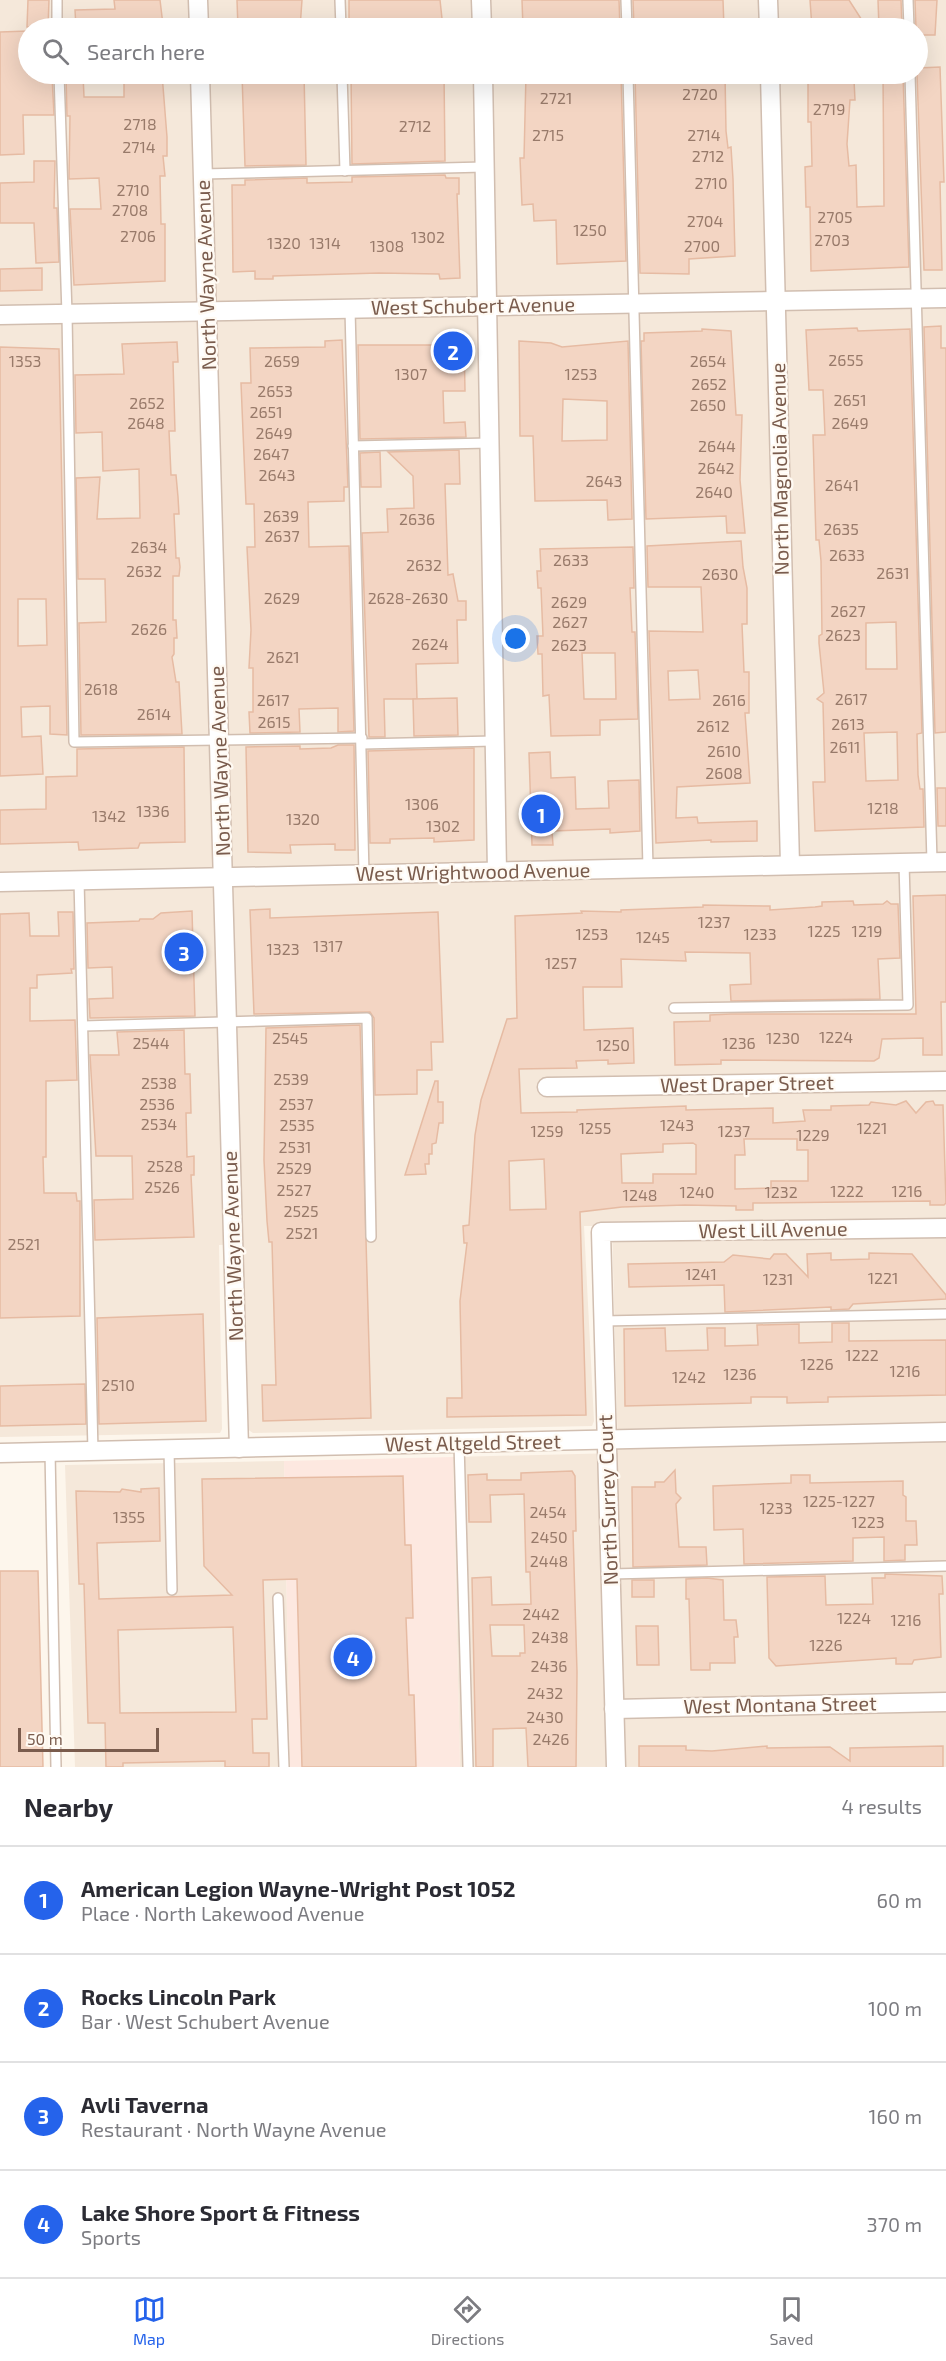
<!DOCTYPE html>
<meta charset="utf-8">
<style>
body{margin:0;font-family:"Exo 2",sans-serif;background:#f7f7f7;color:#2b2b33}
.scale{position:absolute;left:18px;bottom:15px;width:141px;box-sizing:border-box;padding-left:6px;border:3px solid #7a5c4d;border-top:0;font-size:16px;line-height:21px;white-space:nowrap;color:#7a5c4d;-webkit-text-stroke:4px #fffaf3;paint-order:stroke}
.you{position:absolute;left:516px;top:639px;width:21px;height:21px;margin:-15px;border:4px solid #fff;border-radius:50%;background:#1a73e8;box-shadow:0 0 0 9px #1a73e833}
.badge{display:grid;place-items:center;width:39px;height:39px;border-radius:50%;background:#2563eb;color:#fff;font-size:20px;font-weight:700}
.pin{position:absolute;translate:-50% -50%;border:3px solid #fff;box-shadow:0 2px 6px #0006}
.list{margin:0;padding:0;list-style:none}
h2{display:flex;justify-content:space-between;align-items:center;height:78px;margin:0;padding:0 24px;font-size:26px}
h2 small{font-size:20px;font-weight:400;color:#7c7c81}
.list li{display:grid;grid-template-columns:39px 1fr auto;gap:18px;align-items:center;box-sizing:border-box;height:108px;padding:0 24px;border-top:2px solid #e1e1e2}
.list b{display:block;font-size:22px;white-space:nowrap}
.list p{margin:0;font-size:20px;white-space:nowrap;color:#7c7c81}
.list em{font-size:20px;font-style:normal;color:#7c7c81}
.icon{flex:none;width:33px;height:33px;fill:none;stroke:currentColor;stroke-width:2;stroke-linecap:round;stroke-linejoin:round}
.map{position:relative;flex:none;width:946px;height:1767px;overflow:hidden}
.search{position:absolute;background:#fff;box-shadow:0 6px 24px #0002;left:18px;right:18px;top:18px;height:66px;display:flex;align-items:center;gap:15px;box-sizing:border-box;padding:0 21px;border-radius:33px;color:#7c7c81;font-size:22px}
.sheet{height:510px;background:#fff}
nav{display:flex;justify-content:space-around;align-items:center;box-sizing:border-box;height:84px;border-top:2px solid #e1e1e2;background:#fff;font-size:16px;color:#7c7c81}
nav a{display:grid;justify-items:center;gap:3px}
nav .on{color:#2563eb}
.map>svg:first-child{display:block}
</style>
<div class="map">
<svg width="946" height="1767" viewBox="0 0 946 1767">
<rect width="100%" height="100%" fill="#fdf6ec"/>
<!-- residential -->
<g fill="#f5e8da" fill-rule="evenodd">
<path d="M 0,0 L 946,0 L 946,1767 L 460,1767 L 453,1457 L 618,1453 L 612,1226 L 584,1226 L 594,1421 L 592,1426 L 253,1433 L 247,1429 L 241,1244 L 219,1245 L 222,1429 L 220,1433 L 0,1437 ZM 28,28 L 918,28 L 918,74 L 28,74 Z"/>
<polygon points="284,1461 290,1767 75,1767 65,1465"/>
</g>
<!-- commercial -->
<polygon fill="#fde8e0" points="453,1457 460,1767 290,1767 284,1461"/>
<!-- building -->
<g fill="#f3d5c3" stroke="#e6bba3" stroke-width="1.5" fill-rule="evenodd">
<polygon points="28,0 49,0 48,27 27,27"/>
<polygon points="114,0 160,0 163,25 76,28 75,10 115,9"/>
<polygon points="237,0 302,0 300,28 238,28"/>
<polygon points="349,0 440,0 443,28 349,28"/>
<polygon points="522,0 619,0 620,28 523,28"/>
<polygon points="633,0 723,0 724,28 634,28"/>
<polygon points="810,0 849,0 867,28 812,28"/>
<polygon points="878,0 901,0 902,28 879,28"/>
<polygon points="915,0 937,0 935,35 919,35 918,28 916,28"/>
<polygon points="28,31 28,74 52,76 54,115 23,115 24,154 0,155 0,32"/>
<polygon points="940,67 944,182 940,182 942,270 924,270 917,74 918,68"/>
<polygon points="124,74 162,74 167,137 167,156 163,156 165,176 160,176 161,224 165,224 165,281 74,285 70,209 101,209 99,178 69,179 70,116 67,116 66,75 83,75 84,97 124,97"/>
<polygon points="242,74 304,74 306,165 245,166"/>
<polygon points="351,74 444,74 445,161 352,164"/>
<polygon points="526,74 621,74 626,261 557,264 556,220 534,221 533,204 522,205 520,158 524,158"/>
<polygon points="635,74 725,74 726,131 728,148 731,147 733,179 735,256 689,259 689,274 640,273"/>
<polygon points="808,74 839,74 839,80 854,80 855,100 850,100 847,144 849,166 856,165 857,207 884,206 883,74 903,74 909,267 811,271 810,207 806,207 805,167 812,166 811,122 808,122"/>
<polygon points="34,161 55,161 54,208 57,208 59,262 36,263 34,223 0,223 0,183 34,182"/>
<polygon points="445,175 446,178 459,178 459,194 457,194 460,278 440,279 439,274 379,273 273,276 273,279 255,279 255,271 233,272 232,185 245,185 245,180 307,178 307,183 352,182 352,177"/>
<polygon points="42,268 42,290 0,291 0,269"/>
<polygon points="941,326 941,348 946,348 946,732 935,733 924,327"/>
<path d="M 857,328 L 858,331 L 910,329 L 922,733 L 917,734 L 918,775 L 920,789 L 923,789 L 924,827 L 815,831 L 813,782 L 825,782 L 823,703 L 817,699 L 824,693 L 819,643 L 819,636 L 822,634 L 821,561 L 819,540 L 816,540 L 813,435 L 825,435 L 823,390 L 809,390 L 806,330 ZM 896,622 L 897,669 L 866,669 L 866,623 ZM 897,732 L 898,780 L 866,781 L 864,733 Z"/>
<polygon points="702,329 731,331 736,415 742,415 740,480 745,533 727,533 726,516 646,519 641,341 644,341 644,333 702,331"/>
<polygon points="444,338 464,338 465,391 443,391 444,423 465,422 466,437 360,439 358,345 444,345"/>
<polygon points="342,340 348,487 344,487 344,501 308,502 309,547 349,546 354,731 338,732 338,708 299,709 300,732 250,733 249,712 253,712 253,668 249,668 251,630 247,547 255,547 254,504 246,504 241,383 251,383 250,348 325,347 325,341"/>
<path d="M 519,341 L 551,343 L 562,347 L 628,341 L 632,519 L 608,520 L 607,500 L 535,501 L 533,436 L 520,436 ZM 563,399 L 607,401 L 607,440 L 562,441 Z"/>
<polygon points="177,342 178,362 173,362 175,431 169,431 171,475 176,475 178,497 179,514 174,514 176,558 179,558 180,567 179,576 173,576 173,620 176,620 177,638 174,638 174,654 172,657 176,682 179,682 182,734 81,735 79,623 106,622 105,579 78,579 76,478 100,477 97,519 140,518 139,469 103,471 102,432 76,433 75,375 124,374 122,344"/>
<path d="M 0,347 L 59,349 L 67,735 L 50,734 L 50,706 L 21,707 L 22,737 L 41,736 L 43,774 L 0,776 ZM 18,599 L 46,599 L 47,645 L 18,646 Z"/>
<polygon points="459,450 460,484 445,484 448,575 453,574 458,601 466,601 466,620 457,620 458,663 416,664 417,699 384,699 385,737 369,737 362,533 388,532 387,509 414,508 413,476 388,452"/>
<polygon points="380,452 381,487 361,487 360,453"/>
<path d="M 741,541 L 743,567 L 747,588 L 747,624 L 742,624 L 744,672 L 749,672 L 749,713 L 745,713 L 750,783 L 677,787 L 676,818 L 697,817 L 698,823 L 757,821 L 757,841 L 711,842 L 711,840 L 656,843 L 649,631 L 703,632 L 701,587 L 648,587 L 647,546 ZM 698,670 L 700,699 L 669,700 L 668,671 Z"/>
<path d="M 633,547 L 634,588 L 630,588 L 632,632 L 635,632 L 638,719 L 600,720 L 600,735 L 551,736 L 549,695 L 543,696 L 542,654 L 538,654 L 537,636 L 543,636 L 541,588 L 538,588 L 537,571 L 541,571 L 540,549 ZM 582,653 L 615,653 L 616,699 L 584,699 Z"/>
<polygon points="457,698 458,735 414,736 413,699"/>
<polygon points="338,745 354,745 355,850 335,850 335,844 290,845 291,853 248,852 246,747 300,746 300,749 331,748"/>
<polygon points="184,747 185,842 140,843 138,848 79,850 78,842 0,844 0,810 46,809 46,777 77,776 77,749"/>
<polygon points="474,748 474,840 434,842 434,838 390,839 390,843 370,843 368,751"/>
<polygon points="550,752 551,778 575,777 576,809 609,808 608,781 639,780 640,831 610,833 610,829 552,831 553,845 532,845 529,753"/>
<polygon points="937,788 946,788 946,826 938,826"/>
<polygon points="946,895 946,1002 941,1002 942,1055 923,1055 923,1038 882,1039 879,1058 874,1061 721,1060 721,1064 675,1065 674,1022 710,1021 710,1015 731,1014 916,1014 913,896"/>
<path d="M 853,901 L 854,905 L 883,904 L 887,901 L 891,904 L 898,904 L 900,958 L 878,959 L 880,999 L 731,1001 L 730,985 L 751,984 L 750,953 L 685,952 L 686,961 L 621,959 L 622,987 L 583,987 L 584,1030 L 633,1028 L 634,1063 L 608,1064 L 608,1060 L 576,1061 L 577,1068 L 519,1069 L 521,1113 L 577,1112 L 577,1110 L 686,1106 L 686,1110 L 773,1108 L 773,1123 L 805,1121 L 803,1110 L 831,1110 L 831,1106 L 869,1105 L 871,1102 L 896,1105 L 906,1101 L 916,1113 L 926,1102 L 933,1101 L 935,1105 L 943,1105 L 946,1203 L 944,1205 L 930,1205 L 930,1201 L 753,1203 L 753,1210 L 736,1210 L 736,1206 L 685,1205 L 622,1207 L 580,1212 L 586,1415 L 447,1417 L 447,1398 L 462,1398 L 460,1301 L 467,1243 L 464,1243 L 463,1226 L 469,1225 L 475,1135 L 481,1100 L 507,1019 L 517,1018 L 515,916 L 582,913 L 581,911 L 621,912 L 621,910 L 703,907 L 703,905 L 770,906 L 770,910 L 815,907 L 822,906 L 822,902 ZM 744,1139 L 797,1139 L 797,1150 L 808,1150 L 808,1181 L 771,1181 L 771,1188 L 735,1189 L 735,1155 L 745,1155 ZM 693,1143 L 696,1145 L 696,1174 L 653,1174 L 653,1183 L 622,1183 L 621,1154 L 663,1152 L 663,1144 ZM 544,1159 L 546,1209 L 510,1210 L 509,1161 Z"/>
<polygon points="270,909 270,918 438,912 443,1042 431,1042 432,1070 417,1070 417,1094 375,1095 374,1018 370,1012 254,1014 250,910"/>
<polygon points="192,911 195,1016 90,1018 89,999 113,998 112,967 88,968 87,923 139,921 140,919 153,919 161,913"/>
<polygon points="58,912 73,912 74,969 71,969 72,973 37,975 37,988 30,988 30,1021 75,1020 77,1080 46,1081 46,1157 43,1157 44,1193 76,1193 77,1201 80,1201 80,1316 0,1318 0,914 29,913 30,936 59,936"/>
<polygon points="360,1025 371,1418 263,1421 262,1385 276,1385 272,1242 269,1242 267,1221 264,1160 266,1028"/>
<polygon points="184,1030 185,1074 190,1074 191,1113 186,1113 187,1157 194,1156 194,1175 191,1175 194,1237 95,1240 94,1200 133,1199 132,1156 96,1156 90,1055 119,1055 117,1032"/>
<polygon points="435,1081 438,1081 438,1102 443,1102 443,1123 439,1123 436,1143 432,1144 432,1154 429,1154 429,1164 425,1164 426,1174 405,1175"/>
<polygon points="831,1253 831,1260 869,1259 869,1253 912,1254 946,1295 946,1299 853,1304 849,1309 831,1310 831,1307 725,1312 724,1285 629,1287 628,1264 724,1262 733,1255 770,1259 774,1254 786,1254 808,1277 807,1254"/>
<polygon points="203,1314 206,1421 99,1424 97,1318"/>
<polygon points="832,1323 849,1323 849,1341 946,1340 946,1395 828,1397 828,1402 787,1403 787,1397 751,1397 751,1403 625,1406 624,1329 665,1328 666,1351 708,1350 707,1328 725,1328 725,1346 758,1345 757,1325 799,1324 799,1343 832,1342"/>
<polygon points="85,1384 86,1424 0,1426 0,1386"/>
<polygon points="675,1470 676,1493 681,1498 676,1504 679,1547 706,1547 707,1565 633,1567 632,1487 655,1487 655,1482 664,1482"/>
<path d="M 572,1471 L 575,1476 L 576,1531 L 573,1531 L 577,1672 L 576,1767 L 528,1767 L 526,1728 L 493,1729 L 493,1767 L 476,1767 L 472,1578 L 491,1577 L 492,1605 L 531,1604 L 530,1572 L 526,1572 L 524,1494 L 490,1495 L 491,1522 L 469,1522 L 468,1475 L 487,1474 L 487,1480 L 521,1480 L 521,1473 ZM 490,1625 L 524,1625 L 525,1653 L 520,1653 L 520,1656 L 492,1656 Z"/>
<polygon points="791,1475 810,1475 810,1483 903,1481 903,1495 906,1497 906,1521 916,1521 917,1545 905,1545 905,1560 884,1561 884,1537 853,1538 853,1561 744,1564 743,1529 714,1530 713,1486 791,1483"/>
<path d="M 403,1476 L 405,1545 L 411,1545 L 413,1618 L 406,1618 L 409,1695 L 414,1695 L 416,1767 L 302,1767 L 297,1579 L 263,1580 L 267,1719 L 252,1719 L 253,1753 L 269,1753 L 269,1767 L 225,1767 L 225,1761 L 123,1763 L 123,1767 L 106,1767 L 105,1723 L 88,1723 L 84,1584 L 79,1584 L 76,1491 L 120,1492 L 122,1489 L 141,1492 L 141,1489 L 159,1488 L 160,1541 L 97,1543 L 99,1599 L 232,1595 L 204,1566 L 202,1479 ZM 233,1627 L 236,1712 L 120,1713 L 118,1630 Z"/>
<polygon points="0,1571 38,1571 43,1767 0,1767"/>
<polygon points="885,1574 942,1576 943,1594 939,1594 941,1657 914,1660 912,1664 896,1664 896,1658 776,1666 769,1658 767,1577 825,1576 826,1605 873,1604 872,1578 885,1578"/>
<polygon points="707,1578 723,1580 724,1620 736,1620 738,1637 734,1637 735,1663 710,1663 710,1670 691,1670 689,1599 686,1599 686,1579"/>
<rect x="632" y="1580" width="22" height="17"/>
<polygon points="636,1626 658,1626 659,1665 637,1665"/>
<polygon points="639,1746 686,1746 686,1750 712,1751 767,1746 767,1748 830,1747 850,1761 850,1748 943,1746 943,1767 639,1767"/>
</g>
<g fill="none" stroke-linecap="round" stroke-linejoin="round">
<defs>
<g id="service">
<polyline points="57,0 57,28"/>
<polyline points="340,0 341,28"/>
<polyline points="626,0 627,28"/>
<polyline points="908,0 909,28"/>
<polyline points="59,74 67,314 74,742 362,738"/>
<polyline points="342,74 345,171"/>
<polyline points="628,74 648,868"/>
<polyline points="910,74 932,862"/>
<polyline points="203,174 484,167"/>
<polyline points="350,309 364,874"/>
<polyline points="353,446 489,443"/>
<polyline points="362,744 494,741"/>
<polyline points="79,880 93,1451"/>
<polyline points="674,1008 908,1005 904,863"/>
<polyline points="83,1026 367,1018 371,1237"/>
<polyline points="603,1321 946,1314"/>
<polyline points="459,1443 468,1767"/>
<polyline points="169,1449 172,1590"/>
<polyline points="50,1451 56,1767"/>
<polyline points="611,1574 946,1566"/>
<polyline points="278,1598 284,1767"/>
</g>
<g id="minor">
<polyline points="198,0 199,28"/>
<polyline points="481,0 482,28"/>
<polyline points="768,0 769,28"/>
<polyline points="200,74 239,1448"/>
<polyline points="483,74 497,871"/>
<polyline points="770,74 790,865"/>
<polyline points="0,315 946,298"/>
<polyline points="0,882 946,862"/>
<polyline points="547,1087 946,1081"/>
<polyline points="0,1453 946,1432"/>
<polyline points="614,1709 946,1702"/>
<polyline points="616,1767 601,1232 946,1228"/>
</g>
</defs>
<!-- service casing -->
<use href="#service" stroke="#d1beb0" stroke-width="12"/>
<!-- minor casing -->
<use href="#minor" stroke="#d1beb0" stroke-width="21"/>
<!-- service -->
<use href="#service" stroke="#fff" stroke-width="9"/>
<!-- minor -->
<use href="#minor" stroke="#fff" stroke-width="18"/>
</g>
<g text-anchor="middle" stroke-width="4.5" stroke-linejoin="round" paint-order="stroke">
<!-- number labels -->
<g font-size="16" fill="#987a6a">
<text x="700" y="100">2720</text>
<text x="556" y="104">2721</text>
<text x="829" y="115">2719</text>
<text x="140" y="130">2718</text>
<text x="415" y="132">2712</text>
<text x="548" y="141">2715</text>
<text x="704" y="141">2714</text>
<text x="139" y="153">2714</text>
<text x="708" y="162">2712</text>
<text x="711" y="189">2710</text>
<text x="133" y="196">2710</text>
<text x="130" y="216">2708</text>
<text x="835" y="223">2705</text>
<text x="705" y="227">2704</text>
<text x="590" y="236">1250</text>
<text x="138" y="242">2706</text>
<text x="428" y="243">1302</text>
<text x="832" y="246">2703</text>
<text x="284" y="249">1320</text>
<text x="325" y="249">1314</text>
<text x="387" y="252">1308</text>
<text x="702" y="252">2700</text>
<text x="846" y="366">2655</text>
<text x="25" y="367">1353</text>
<text x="282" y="367">2659</text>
<text x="708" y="367">2654</text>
<text x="411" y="380">1307</text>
<text x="581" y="380">1253</text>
<text x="709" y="390">2652</text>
<text x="275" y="397">2653</text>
<text x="850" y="406">2651</text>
<text x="147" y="409">2652</text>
<text x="708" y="411">2650</text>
<text x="266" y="418">2651</text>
<text x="146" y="429">2648</text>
<text x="850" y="429">2649</text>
<text x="274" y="439">2649</text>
<text x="717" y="452">2644</text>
<text x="271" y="460">2647</text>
<text x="716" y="474">2642</text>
<text x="277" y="481">2643</text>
<text x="604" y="487">2643</text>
<text x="842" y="491">2641</text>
<text x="714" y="498">2640</text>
<text x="281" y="522">2639</text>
<text x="417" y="525">2636</text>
<text x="841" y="535">2635</text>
<text x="282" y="542">2637</text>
<text x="149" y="553">2634</text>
<text x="847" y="561">2633</text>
<text x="571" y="566">2633</text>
<text x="424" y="571">2632</text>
<text x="144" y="577">2632</text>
<text x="893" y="579">2631</text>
<text x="720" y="580">2630</text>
<text x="282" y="604">2629</text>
<text x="408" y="604">2628-2630</text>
<text x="569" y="608">2629</text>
<text x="848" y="617">2627</text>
<text x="570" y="628">2627</text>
<text x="149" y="635">2626</text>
<text x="843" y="641">2623</text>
<text x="430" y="650">2624</text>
<text x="569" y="651">2623</text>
<text x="283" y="663">2621</text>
<text x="101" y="695">2618</text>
<text x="851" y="705">2617</text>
<text x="273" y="706">2617</text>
<text x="729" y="706">2616</text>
<text x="154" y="720">2614</text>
<text x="274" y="728">2615</text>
<text x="848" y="730">2613</text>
<text x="713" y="732">2612</text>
<text x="845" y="753">2611</text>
<text x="724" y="757">2610</text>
<text x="724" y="779">2608</text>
<text x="422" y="810">1306</text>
<text x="883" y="814">1218</text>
<text x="153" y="817">1336</text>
<text x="109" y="822">1342</text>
<text x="303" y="825">1320</text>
<text x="443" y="832">1302</text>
<text x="714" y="928">1237</text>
<text x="824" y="937">1225</text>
<text x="867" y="937">1219</text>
<text x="592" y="940">1253</text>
<text x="760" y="940">1233</text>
<text x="653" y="943">1245</text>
<text x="328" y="952">1317</text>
<text x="283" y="955">1323</text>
<text x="561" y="969">1257</text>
<text x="836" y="1043">1224</text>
<text x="290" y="1044">2545</text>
<text x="783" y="1044">1230</text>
<text x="151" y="1049">2544</text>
<text x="739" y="1049">1236</text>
<text x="613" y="1051">1250</text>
<text x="291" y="1085">2539</text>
<text x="159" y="1089">2538</text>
<text x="157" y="1110">2536</text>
<text x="296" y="1110">2537</text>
<text x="159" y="1130">2534</text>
<text x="297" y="1131">2535</text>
<text x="677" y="1131">1243</text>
<text x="595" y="1134">1255</text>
<text x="872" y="1134">1221</text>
<text x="547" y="1137">1259</text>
<text x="734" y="1137">1237</text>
<text x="813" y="1141">1229</text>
<text x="295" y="1153">2531</text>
<text x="165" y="1172">2528</text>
<text x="294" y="1174">2529</text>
<text x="162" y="1193">2526</text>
<text x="294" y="1196">2527</text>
<text x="847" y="1197">1222</text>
<text x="907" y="1197">1216</text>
<text x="697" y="1198">1240</text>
<text x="781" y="1198">1232</text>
<text x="640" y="1201">1248</text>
<text x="301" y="1217">2525</text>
<text x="302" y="1239">2521</text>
<text x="24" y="1250">2521</text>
<text x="701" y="1280">1241</text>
<text x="883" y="1284">1221</text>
<text x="778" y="1285">1231</text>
<text x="862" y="1361">1222</text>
<text x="817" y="1370">1226</text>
<text x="905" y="1377">1216</text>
<text x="740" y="1380">1236</text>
<text x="689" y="1383">1242</text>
<text x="118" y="1391">2510</text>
<text x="839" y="1507">1225-1227</text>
<text x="776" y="1514">1233</text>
<text x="548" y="1518">2454</text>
<text x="129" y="1523">1355</text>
<text x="868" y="1528">1223</text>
<text x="549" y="1543">2450</text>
<text x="549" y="1567">2448</text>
<text x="541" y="1620">2442</text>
<text x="854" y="1624">1224</text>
<text x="906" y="1626">1216</text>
<text x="550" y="1643">2438</text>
<text x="826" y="1651">1226</text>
<text x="549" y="1672">2436</text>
<text x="545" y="1699">2432</text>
<text x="545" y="1723">2430</text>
<text x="551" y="1745">2426</text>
</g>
<!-- street labels -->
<g font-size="20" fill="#7a5c4d" stroke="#fffaf3">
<text transform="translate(206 275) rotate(-92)" y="7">North Wayne Avenue</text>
<text transform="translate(473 306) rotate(-1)" y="7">West Schubert Avenue</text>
<text transform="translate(780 469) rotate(-91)" y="7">North Magnolia Avenue</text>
<text transform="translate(220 761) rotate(-92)" y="7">North Wayne Avenue</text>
<text transform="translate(473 872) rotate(-1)" y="7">West Wrightwood Avenue</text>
<text transform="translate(747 1084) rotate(-1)" y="7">West Draper Street</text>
<text transform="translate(773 1230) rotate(-1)" y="7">West Lill Avenue</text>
<text transform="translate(233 1246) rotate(-92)" y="7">North Wayne Avenue</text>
<text transform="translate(473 1443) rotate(-1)" y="7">West Altgeld Street</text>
<text transform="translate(608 1500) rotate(-92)" y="7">North Surrey Court</text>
<text transform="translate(780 1705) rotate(-1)" y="7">West Montana Street</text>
</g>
</g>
</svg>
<div class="scale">50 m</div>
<div class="you"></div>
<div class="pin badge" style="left:541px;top:814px">1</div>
<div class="pin badge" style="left:453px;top:351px">2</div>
<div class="pin badge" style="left:184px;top:952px">3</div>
<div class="pin badge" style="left:353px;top:1657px">4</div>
<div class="search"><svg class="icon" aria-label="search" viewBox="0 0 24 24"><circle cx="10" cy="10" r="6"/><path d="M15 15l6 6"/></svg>Search here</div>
</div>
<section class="sheet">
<h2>Nearby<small>4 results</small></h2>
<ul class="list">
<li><span class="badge">1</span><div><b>American Legion Wayne-Wright Post 1052</b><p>Place · North Lakewood Avenue</p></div><em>60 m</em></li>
<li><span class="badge">2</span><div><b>Rocks Lincoln Park</b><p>Bar · West Schubert Avenue</p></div><em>100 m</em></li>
<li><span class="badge">3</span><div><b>Avli Taverna</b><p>Restaurant · North Wayne Avenue</p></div><em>160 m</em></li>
<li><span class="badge">4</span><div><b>Lake Shore Sport &amp; Fitness</b><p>Sports</p></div><em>370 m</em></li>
</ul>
</section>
<nav>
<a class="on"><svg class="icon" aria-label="map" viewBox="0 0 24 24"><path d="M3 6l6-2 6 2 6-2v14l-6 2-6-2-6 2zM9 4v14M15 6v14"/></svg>Map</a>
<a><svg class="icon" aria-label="directions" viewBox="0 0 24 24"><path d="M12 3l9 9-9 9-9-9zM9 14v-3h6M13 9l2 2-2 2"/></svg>Directions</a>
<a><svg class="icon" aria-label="saved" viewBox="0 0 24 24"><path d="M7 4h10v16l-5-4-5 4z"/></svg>Saved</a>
</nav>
